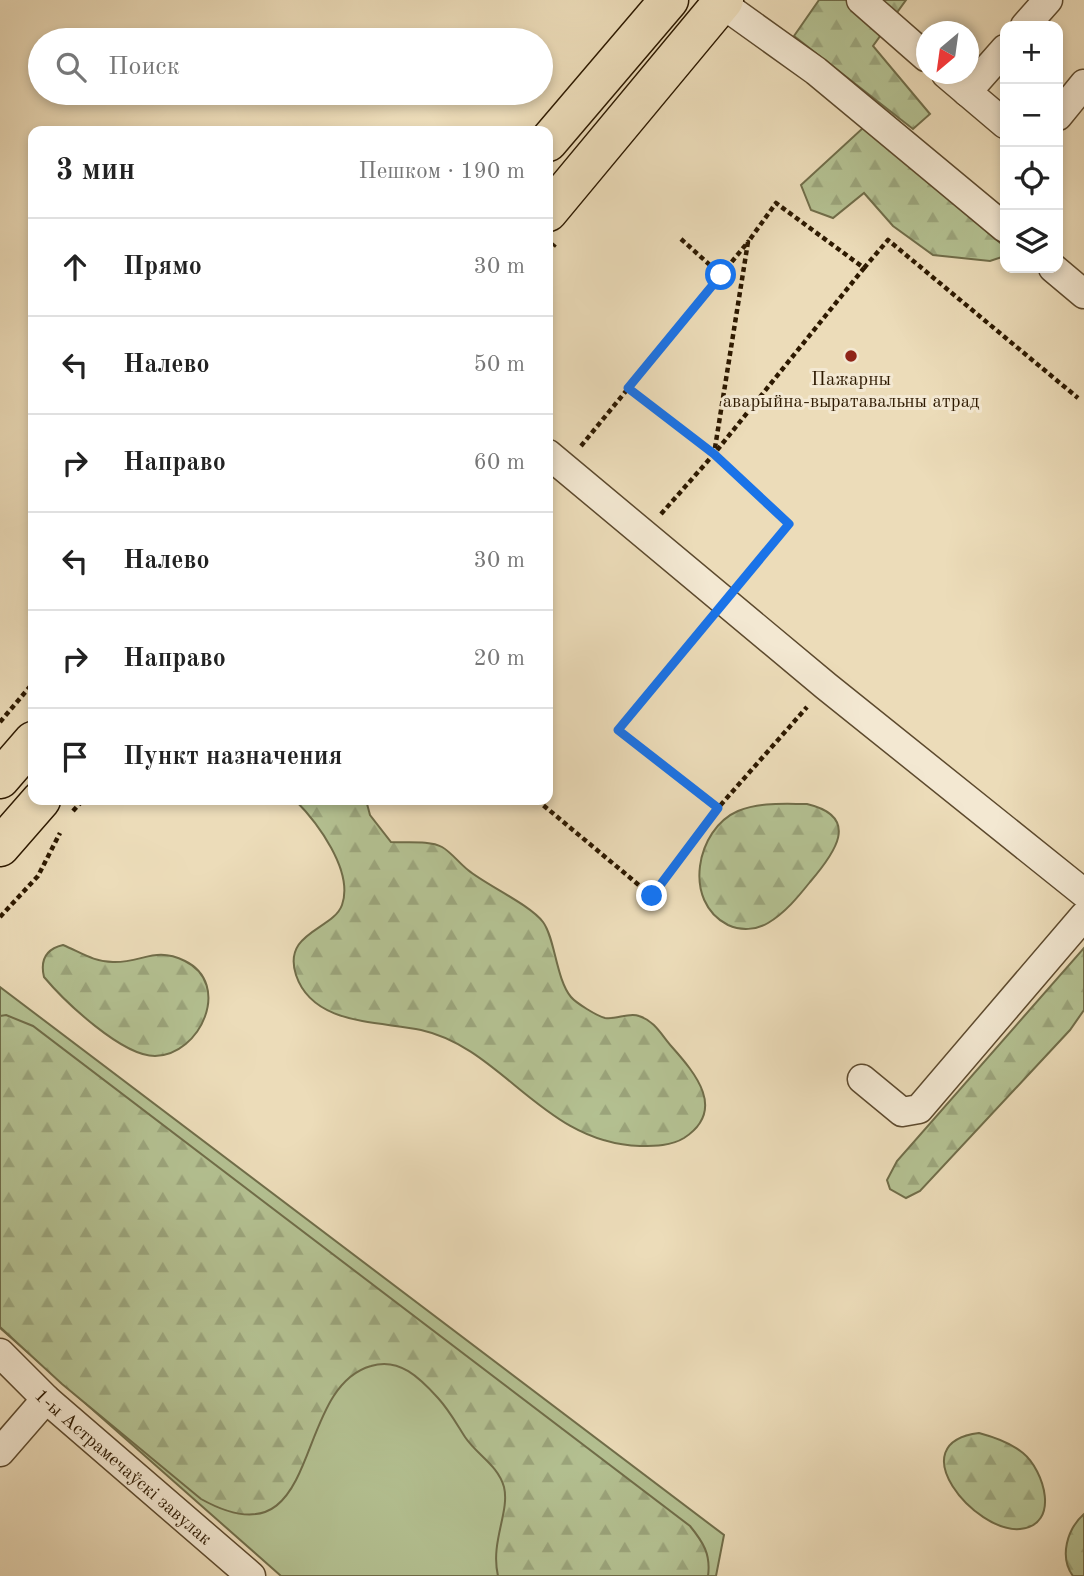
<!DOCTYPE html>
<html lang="ru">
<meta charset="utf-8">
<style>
body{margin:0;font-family:"Old Standard TT",serif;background:#f2f2f2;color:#222}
.controls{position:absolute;right:21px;top:21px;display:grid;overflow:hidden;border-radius:14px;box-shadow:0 4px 10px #0003}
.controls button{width:63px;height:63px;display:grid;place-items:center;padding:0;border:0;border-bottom:2px solid #e0e0e0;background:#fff;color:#222;font:35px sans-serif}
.compass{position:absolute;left:916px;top:21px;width:63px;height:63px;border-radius:50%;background:#fff;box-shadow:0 4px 10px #0003;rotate:209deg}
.stop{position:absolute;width:21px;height:21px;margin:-16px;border:5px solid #1a73e8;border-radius:50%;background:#fff}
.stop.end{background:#1a73e8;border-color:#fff;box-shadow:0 2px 7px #0008}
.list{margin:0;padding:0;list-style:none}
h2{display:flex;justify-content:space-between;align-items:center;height:91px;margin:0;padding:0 28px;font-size:30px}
h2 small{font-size:23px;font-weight:400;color:#767676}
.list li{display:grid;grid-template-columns:46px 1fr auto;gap:21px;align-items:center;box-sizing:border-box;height:98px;padding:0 28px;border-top:2px solid #e0e0e0}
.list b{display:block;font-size:26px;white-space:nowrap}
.list em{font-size:23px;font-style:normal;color:#767676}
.icon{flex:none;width:38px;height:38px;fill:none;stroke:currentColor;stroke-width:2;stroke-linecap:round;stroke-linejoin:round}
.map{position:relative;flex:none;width:1084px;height:1576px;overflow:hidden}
.search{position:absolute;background:#fff;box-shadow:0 4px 10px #0003;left:28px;top:28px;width:525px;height:77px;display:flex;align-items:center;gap:18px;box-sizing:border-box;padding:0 24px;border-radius:38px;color:#767676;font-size:26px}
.panel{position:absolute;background:#fff;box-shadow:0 4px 10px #0003;left:28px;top:126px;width:525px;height:679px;border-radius:14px}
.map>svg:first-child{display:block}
</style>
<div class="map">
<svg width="1084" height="1576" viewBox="0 0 1084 1576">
<defs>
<pattern id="forest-firs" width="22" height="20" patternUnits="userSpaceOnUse" patternTransform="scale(1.75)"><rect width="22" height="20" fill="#b4c192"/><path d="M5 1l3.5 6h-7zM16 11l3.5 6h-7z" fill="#9ba57c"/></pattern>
</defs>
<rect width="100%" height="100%" fill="#ecdcb9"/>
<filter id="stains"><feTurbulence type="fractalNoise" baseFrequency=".00286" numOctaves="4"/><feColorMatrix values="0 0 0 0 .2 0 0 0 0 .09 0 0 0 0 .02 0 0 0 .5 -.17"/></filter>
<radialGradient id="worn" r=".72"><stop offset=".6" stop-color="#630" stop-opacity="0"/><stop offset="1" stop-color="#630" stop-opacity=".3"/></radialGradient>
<!-- green -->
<polygon fill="#b4c192" stroke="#706d49" stroke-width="2" points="0,987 724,1535 716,1576 281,1576 0,1328"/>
<!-- forest -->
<g fill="url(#forest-firs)" stroke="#706d49" stroke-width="2">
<polygon points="819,0 906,0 873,46 930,114 913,129 794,36"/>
<polygon points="864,127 1005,247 1005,256 990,261 933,255 893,226 864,193 833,218 811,210 801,185"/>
<path d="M 295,800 L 366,800 L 370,815 L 391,842 C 405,843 430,840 442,847 C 451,852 459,863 468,870 C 486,885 529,904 543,922 C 555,938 556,979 571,997 C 576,1003 597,1016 605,1018 C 616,1020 629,1012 639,1016 C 655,1021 662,1036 672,1047 C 695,1073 727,1110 684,1138 C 671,1146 655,1146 640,1146 C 543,1143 503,1048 421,1030 C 380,1021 313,1026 296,975 C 282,932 333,930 342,905 C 354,871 317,822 295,800 Z"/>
<path d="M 807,804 C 862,817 834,854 810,882 C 798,897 785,913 768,923 C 756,930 741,931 728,925 C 682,902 696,829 738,811 C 759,802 784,804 807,804 Z"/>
<path d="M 63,945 C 80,952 94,962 113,962 C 142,963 155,946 185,961 C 232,984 201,1055 155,1056 C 122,1056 65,1002 44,977 C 40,960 46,949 63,945 Z"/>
<polygon points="1084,948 1084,1010 1070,1030 920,1191 906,1198 890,1189 887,1180 897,1161"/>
<path d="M 6,1015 L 33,1026 L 690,1526 C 703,1542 711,1554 708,1576 L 498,1576 C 490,1542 510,1512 504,1487 C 498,1465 477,1455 465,1437 C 456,1423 449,1410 438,1398 C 420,1378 399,1357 371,1366 C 290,1389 325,1568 201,1499 L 62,1384 L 0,1327 L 0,1016 Z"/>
<path d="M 979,1433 C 994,1437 1011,1443 1023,1453 C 1044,1470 1061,1525 1020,1529 C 975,1533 899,1443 979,1433 Z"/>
<path d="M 1084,1514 L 1084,1576 L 1073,1576 C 1059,1557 1067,1529 1084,1514 Z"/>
</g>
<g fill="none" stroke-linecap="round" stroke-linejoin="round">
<defs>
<g id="minor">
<polyline points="861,0 926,57"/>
<polyline points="721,3 816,71 1005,228"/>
<polyline points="1025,26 1048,0"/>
<polyline points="946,74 1005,124"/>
<polyline points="967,92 1005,49"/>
<polyline points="1058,116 1084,84"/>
<polyline points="1053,268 1084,294"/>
<polyline points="548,454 826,686 1084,893"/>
<polyline points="862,1079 902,1112 919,1109 1084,916"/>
<path id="s1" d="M 0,1353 L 46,1399 L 251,1576"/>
<polyline points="0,1452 46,1399"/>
</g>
<g id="highway">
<polyline points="548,142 669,0"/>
<polyline points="548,212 724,0"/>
<polyline points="0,779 33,741"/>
<polyline points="0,847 41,800"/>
</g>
</defs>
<!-- minor casing -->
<use href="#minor" stroke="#5d4a2e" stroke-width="31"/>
<!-- highway casing -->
<use href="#highway" stroke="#2d1900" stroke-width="41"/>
<!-- path -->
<g stroke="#2d1900" stroke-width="4.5" stroke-dasharray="5 3.5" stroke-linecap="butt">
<polyline points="681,239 721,275"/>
<polyline points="548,253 555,244"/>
<polyline points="864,268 888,240 1078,398"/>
<polyline points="581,446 748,242 714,454 628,388"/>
<polyline points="714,454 789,524 743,579"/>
<polyline points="661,514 714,454 864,268 776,203 748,242"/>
<polyline points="548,598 552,602"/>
<polyline points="706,623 618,730 718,808"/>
<polyline points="0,722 33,683"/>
<polyline points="537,800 652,896 718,808 807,707"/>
<polyline points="73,811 83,800"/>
<polyline points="0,917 38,876 60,833"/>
</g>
<!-- minor -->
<use href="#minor" stroke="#f3e8d2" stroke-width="28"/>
<!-- highway -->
<use href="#highway" stroke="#ecdcb9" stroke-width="38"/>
</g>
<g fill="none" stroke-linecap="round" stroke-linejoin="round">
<!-- route -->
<polyline stroke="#1a73e8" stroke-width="9" points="652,896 718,808 618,730 789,524 714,454 628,388 721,275"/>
</g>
<!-- markers -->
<circle fill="#8f2418" stroke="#f3e8d2" stroke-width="2.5" cx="851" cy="356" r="7"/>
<g text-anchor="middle" stroke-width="6" stroke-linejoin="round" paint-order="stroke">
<!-- poi labels -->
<g font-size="19" fill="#2d1900" stroke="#f3e8d2">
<text x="851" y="385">Пажарны<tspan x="851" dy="22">аварыйна-выратавальны атрад</tspan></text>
</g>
<!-- street labels -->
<g font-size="19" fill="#2d1900" stroke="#f3e8d2">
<text dy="7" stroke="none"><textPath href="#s1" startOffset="168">1-ы Астрамечаўскі завулак</textPath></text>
</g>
</g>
<rect width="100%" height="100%" filter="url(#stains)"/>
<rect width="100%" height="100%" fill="url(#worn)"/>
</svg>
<div class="controls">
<button>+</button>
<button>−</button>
<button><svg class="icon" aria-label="locate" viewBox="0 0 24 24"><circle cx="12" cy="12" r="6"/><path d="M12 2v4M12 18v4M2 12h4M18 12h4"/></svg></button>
<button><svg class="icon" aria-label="layers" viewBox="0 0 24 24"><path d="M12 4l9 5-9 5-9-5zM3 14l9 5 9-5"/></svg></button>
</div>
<svg class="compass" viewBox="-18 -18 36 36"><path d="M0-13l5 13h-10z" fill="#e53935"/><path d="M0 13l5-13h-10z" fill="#767676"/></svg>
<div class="stop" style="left:721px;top:275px"></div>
<div class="stop end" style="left:652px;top:896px"></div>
<div class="search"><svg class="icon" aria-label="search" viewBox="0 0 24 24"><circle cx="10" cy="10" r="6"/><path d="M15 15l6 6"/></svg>Поиск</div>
<section class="panel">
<h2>3 мин<small>Пешком · 190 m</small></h2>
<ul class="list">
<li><svg class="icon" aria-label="ahead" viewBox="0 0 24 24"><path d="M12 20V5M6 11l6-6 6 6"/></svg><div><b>Прямо</b></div><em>30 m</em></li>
<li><svg class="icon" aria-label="left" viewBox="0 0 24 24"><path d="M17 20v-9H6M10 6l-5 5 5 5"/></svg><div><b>Налево</b></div><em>50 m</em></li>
<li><svg class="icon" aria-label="right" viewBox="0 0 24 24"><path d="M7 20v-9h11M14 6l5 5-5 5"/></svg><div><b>Направо</b></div><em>60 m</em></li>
<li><svg class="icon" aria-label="left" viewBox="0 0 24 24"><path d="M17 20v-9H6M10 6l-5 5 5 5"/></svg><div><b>Налево</b></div><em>30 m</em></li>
<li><svg class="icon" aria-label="right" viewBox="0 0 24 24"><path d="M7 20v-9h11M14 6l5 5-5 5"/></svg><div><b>Направо</b></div><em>20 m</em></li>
<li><svg class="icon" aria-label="arrive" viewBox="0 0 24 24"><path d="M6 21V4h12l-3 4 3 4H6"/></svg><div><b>Пункт назначения</b></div></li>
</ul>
</section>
</div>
